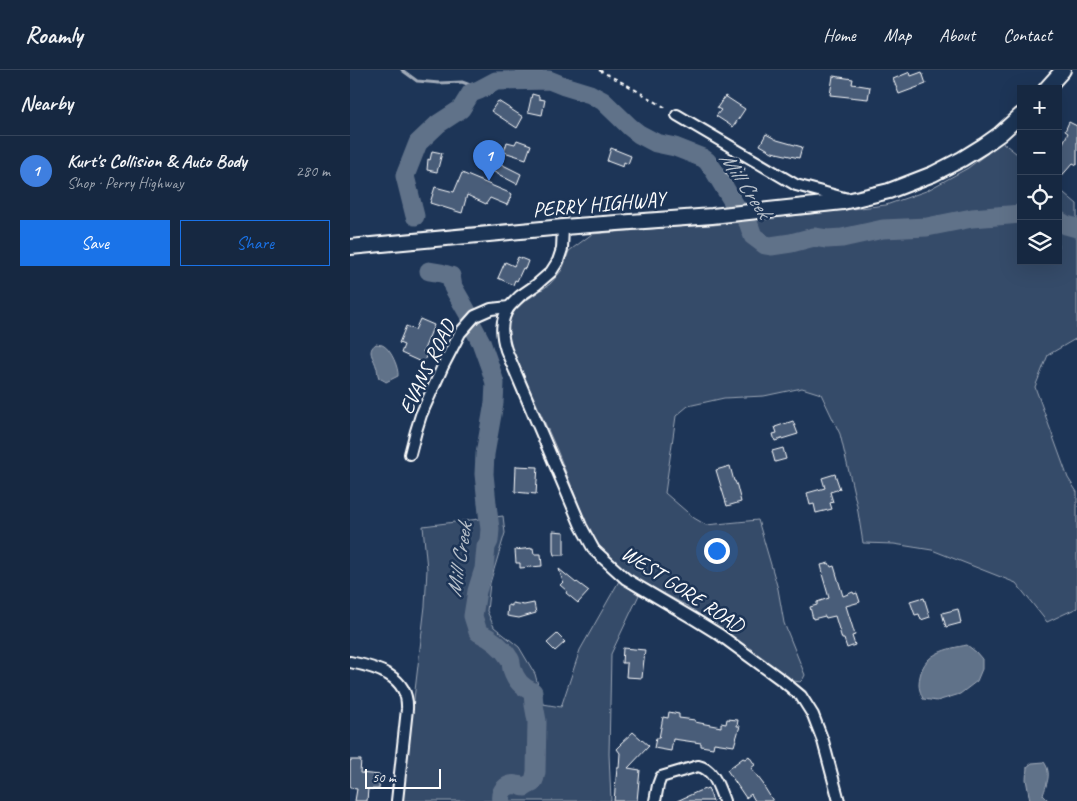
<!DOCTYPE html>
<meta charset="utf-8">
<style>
body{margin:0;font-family:Caveat,sans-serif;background:#23344c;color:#f1f3f6}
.controls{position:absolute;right:15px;top:15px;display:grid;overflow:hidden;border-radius:0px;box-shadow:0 5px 20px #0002}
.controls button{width:45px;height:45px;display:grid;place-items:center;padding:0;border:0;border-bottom:1px solid #35445a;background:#162841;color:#f1f3f6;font:25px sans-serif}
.scale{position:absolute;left:15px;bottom:12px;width:76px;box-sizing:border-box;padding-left:5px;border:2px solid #fff;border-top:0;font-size:14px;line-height:18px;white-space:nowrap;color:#fff;-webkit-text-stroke:4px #1d3557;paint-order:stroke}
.you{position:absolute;left:366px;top:480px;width:18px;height:18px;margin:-12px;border:4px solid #fff;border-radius:50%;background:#1a73e8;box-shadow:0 0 0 8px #1a73e833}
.badge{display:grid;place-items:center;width:32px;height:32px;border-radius:50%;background:#1a73e8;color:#fff;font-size:16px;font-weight:700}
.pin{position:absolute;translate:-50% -41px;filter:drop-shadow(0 1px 2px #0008)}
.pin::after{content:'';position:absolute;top:26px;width:18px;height:15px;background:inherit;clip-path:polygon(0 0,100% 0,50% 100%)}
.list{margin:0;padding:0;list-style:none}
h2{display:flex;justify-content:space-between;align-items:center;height:65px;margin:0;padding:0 20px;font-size:21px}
h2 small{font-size:16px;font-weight:400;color:#9ea6b1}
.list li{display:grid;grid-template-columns:32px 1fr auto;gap:15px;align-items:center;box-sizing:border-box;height:70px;padding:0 20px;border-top:1px solid #35445a}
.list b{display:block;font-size:19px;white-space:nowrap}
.list p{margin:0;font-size:16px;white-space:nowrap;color:#9ea6b1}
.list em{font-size:16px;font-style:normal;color:#9ea6b1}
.actions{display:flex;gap:10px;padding:15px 20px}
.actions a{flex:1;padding:11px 0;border:1px solid #1a73e8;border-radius:0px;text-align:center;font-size:18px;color:#1a73e8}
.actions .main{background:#1a73e8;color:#fff}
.icon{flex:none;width:28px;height:28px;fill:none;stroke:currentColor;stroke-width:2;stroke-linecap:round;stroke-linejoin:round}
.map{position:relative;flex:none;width:727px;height:731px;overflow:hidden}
header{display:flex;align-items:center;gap:30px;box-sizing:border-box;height:70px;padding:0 25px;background:#162841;border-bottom:1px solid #35445a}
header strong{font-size:24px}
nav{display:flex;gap:28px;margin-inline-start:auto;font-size:18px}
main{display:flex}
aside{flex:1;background:#162841}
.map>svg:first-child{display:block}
</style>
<header>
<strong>Roamly</strong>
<nav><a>Home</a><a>Map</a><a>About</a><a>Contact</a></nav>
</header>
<main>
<aside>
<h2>Nearby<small></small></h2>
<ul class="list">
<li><span class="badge" style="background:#3f7fe0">1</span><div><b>Kurt's Collision &amp; Auto Body</b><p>Shop · Perry Highway</p></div><em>280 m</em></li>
</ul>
<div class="actions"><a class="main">Save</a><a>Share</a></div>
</aside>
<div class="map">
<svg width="727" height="731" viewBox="0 0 727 731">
<rect width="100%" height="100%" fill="#1d3557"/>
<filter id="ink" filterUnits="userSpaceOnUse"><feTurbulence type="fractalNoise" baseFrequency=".02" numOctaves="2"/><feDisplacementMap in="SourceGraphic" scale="10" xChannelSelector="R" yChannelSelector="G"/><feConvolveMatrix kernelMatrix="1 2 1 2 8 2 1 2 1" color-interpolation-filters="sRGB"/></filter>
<g filter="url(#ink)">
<!-- green -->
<g fill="#364b69" stroke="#9aa5b4">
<polygon points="652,72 671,87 671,191 708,191 708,118 727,134 727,268 698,285 685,317 718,408 727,422 727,538 697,552 666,513 582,480 544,474 513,473 507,436 490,364 471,324 452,318 414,326 374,328 338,336 326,346 315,423 344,448 356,455 408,450 428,519 434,553 455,605 453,609 450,612 444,611 339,537 293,512 267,495 255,484 239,460 207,380 159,272 157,256 161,247 168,236 200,214 212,200 219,181 242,164 324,157 363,155 536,135 576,121 618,98"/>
<polygon points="153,446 155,463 140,513 137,541 144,557 169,577 185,604 193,634 211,637 230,580 269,511 289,525 261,584 259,684 261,731 53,731 55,705 75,536 77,499 73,456"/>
</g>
<!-- water -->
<g fill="#617289" stroke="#a0aab8">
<path d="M 26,274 C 30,275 31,274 34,276 C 41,280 49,298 48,306 L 36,312 C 35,311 31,309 29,308 C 27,304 28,299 26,296 C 24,288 16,281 26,274 Z"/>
<path d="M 617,575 L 626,582 L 632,589 L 632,599 L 627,611 L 610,624 L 587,631 L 573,629 C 569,619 568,616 570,606 C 575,582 597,579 617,575 Z"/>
<path d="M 694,692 C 702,703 697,713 693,725 L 699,731 L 680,731 L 676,709 L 677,697 L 682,693 Z"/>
</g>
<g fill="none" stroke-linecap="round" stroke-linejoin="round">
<!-- stream -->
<polyline stroke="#a0aab8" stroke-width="3" points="52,0 67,11 89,13 112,12 131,19"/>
<!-- river -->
<g stroke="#617289" stroke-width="19">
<polyline points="65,146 55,106 68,73 88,54 111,39 121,23 129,20 146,11 199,10 214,16 240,24 253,31 280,57 289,64 306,73 325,77 353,88 357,91 365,102 385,135 398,152 403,166 415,175 421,176 441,173 464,167 477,169 492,168 533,159 577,157 622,148 671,144"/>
<polyline points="708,150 716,155 727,158"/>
<path d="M 79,201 L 91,203 L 101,206 L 103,217 L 119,245 L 120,251 L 131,272 L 140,297 L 145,313 L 144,333 L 135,384 L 134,404 L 138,443 L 140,459 L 139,471 L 136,477 L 134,499 L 127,521 L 123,546 L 128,562 C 140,568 152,576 159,588 C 162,591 161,595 162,599 C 166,611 172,617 183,622 L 184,635 L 187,651 L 186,702 C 185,706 185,710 182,713 C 180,714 176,716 175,717 C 171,717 171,715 167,715 C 157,713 149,721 151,731"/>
</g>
</g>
<!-- building -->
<g fill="#4a5d79" stroke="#fff">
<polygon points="560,2 561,6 572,2 576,14 549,24 543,9"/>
<polygon points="483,6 503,9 502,14 520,17 518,29 480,25"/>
<polygon points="182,24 189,26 189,29 195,30 192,45 178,42"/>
<polygon points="375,26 395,39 383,57 366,46 371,40 367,38"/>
<polygon points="148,31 173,47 167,58 141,41"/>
<polygon points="719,52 727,56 727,95 723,93 708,110 708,83 718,63 715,61"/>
<polygon points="416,64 427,70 452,77 449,88 422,82 410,75"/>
<polygon points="167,70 181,75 176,89 154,82 157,72 165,74"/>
<polygon points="261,78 281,86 278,94 274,92 273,97 257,91"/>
<polygon points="82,81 92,83 87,102 77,100 78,89 80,90"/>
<polygon points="127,84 141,90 141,89 171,104 167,114 123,91"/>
<polygon points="380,88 393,92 391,97 395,98 391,110 378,106 378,104 375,103"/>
<polygon points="112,103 162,124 157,135 140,128 136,134 117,125 112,143 80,133 85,117 104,122"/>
<polygon points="168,187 178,191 175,199 173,198 167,211 165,210 163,215 148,208 155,192 164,196"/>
<polygon points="70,249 84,255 73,282 77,284 73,293 51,283 54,275 49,273 56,256 65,260"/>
<polygon points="443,351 448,364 425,371 423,364 427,363 425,357"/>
<polygon points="433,378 436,389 425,392 422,381"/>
<polygon points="166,396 188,397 186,424 165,422"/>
<polygon points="380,396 384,411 385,411 387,416 391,432 377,436 366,400"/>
<polygon points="485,404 490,419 480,422 483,432 480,433 482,439 466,443 464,434 460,435 457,423 475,418 472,408"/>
<polygon points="203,461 214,462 214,485 204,485 203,481"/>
<polygon points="183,478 184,484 191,484 192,496 170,498 170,493 166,493 165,480"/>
<polygon points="479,493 481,497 484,496 493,526 503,522 504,524 507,523 510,532 496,536 505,565 502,566 505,575 497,578 494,569 492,569 485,546 476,548 475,546 463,549 460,537 467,535 467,532 479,528 472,504 473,503 471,495"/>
<polygon points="209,499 226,513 227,512 239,521 228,533 216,523 217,521 210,515 213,512"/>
<polygon points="570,528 571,529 574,528 580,547 571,550 569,544 565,545 560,531"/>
<polygon points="162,533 174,535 184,533 186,543 169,548 157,546 158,535 162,536"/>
<polygon points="608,539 611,553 596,557 592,543"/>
<polygon points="207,564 215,572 205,581 197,573"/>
<polygon points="273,578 295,580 292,608 276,607 277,595 277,593 272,593"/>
<polygon points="319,642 329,644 329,648 345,650 345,652 371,657 371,653 376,654 377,649 388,650 387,656 390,656 384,676 364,673 363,678 351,676 351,673 323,669 321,681 304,678 306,668 309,668 313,647 318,648"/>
<polygon points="283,662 299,676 278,698 290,700 287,731 264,731 267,698 269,698 270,683 267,679 271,675 270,674"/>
<polygon points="399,686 405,695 401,698 414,715 413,715 423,731 405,731 401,724 396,728 377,700 393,688 395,689"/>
<polygon points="0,690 11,690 10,703 30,705 29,719 18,719 17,731 5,731 7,719 0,718"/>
<polygon points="358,718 363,731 327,731 349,721"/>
</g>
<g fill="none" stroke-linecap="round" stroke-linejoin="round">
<defs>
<g id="minor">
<polyline points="327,45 446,115 498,129"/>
<path d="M 159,237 C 150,251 151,264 156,280 L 231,456 L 244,480 L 276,509 L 344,549 L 370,565 L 433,611 L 451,626 L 463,645 L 473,671 L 489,731"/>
<polyline points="60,384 66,361 71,345 93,296 110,263 125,246 141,239 159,237 170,226 186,215 201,202 208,191 212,179 213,157"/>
<path d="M 0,592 C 26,597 59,606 57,639 L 47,731"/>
<path d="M 305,731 L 308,715 L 311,707 L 348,696 C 364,699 369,718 374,731"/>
</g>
<g id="secondary">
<polyline points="696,19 713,0"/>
<polyline points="0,177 213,157 362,146 493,132 539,121 583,104 612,89 633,76 650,64 671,45"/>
</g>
</defs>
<!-- minor casing -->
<use href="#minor" stroke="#fff" stroke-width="14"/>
<!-- secondary casing -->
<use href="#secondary" stroke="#fff" stroke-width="18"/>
<!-- path -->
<polyline stroke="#fff" stroke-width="2" stroke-dasharray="4 4" stroke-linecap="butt" points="249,0 277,15 318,39"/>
<!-- minor -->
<use href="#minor" stroke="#1d3557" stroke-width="10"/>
<!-- secondary -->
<use href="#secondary" stroke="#1d3557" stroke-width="14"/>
</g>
</g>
<g text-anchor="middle" stroke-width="5" stroke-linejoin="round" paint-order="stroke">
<!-- street labels -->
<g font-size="21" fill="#fff" stroke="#1d3557">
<text transform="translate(249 134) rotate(-5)" y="7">PERRY HIGHWAY</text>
<text transform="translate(77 297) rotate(-64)" y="7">EVANS ROAD</text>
<text transform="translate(333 519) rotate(33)" y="7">WEST GORE ROAD</text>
</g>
<!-- water labels -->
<g font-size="22" font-style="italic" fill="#b8c0ca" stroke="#1d3557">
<text transform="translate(396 114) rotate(56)" y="8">Mill Creek</text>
<text transform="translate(108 490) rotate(-81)" y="8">Mill Creek</text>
</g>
</g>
</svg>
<div class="controls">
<button>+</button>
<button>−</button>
<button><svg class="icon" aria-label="locate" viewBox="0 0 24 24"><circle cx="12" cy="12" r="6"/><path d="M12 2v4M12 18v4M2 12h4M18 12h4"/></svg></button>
<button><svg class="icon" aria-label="layers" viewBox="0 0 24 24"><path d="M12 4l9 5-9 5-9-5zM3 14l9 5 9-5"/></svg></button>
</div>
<div class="scale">50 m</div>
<div class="you"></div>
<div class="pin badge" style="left:139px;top:111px;background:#3f7fe0">1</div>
</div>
</main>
